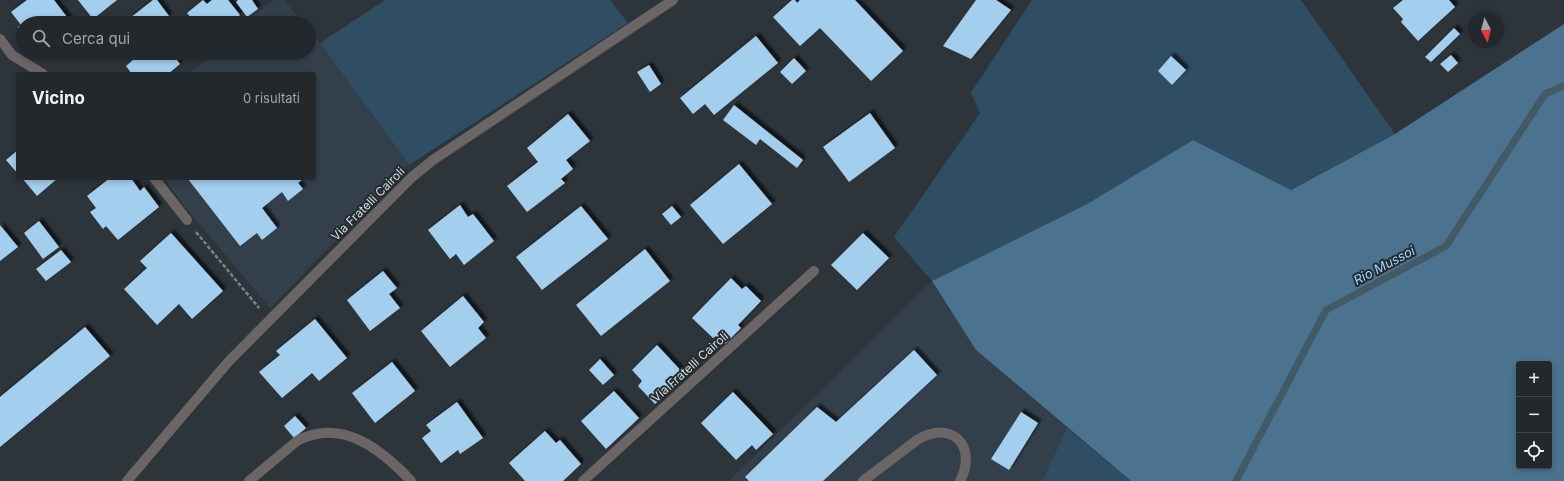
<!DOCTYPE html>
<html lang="it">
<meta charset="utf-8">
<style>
body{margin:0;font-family:Inter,sans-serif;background:#2e3438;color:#f1f3f6}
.controls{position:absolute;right:12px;bottom:12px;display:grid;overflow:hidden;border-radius:4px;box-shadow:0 2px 6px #0003}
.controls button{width:36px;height:36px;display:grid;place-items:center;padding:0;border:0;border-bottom:1px solid #3f4448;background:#22282c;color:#f1f3f6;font:20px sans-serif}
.compass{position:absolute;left:1468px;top:12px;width:36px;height:36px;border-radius:50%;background:#22282c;box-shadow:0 2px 6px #0003;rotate:173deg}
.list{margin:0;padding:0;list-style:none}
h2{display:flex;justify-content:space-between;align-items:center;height:52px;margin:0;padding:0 16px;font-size:17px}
h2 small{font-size:13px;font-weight:400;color:#a2a6a9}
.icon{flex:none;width:22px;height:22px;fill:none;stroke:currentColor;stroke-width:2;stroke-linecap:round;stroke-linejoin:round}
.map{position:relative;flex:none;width:1564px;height:481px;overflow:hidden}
.search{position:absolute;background:#22282c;box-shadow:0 2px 6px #0003;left:16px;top:16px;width:300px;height:44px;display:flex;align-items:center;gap:10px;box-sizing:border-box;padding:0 14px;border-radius:22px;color:#a2a6a9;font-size:15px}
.panel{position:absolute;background:#22282c;box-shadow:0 2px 6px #0003;left:16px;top:72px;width:300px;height:108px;border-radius:4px}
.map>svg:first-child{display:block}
</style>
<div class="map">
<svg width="1564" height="481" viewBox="0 0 1564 481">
<defs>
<filter id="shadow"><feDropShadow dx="3.5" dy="-3.5" stdDeviation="1" flood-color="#0009"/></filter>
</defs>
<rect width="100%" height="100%" fill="#2d353b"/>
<!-- built -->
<g fill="#33404b">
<polygon points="274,0 284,0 303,23 244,23"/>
<polygon points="309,30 320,43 409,165 270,308 181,202 164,178 314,178 314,74 188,74 210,57 213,53 309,53"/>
<polygon points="932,281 976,350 1067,428 1042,481 729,481"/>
</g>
<!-- green -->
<g fill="#2f4d63">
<polygon points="385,0 610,0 628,23 409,165 320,43"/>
<polygon points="1032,0 1301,0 1395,134 1291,190 1193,140 1087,204 932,281 894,237 980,113 971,93"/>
<polygon points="1067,428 1131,481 1042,481"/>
</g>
<!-- forest -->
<path fill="#4b728e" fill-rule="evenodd" d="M 1564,24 L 1564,481 L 1131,481 L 976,350 L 932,281 L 1087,204 L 1193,140 L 1291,190 L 1395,134 ZM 1519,364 L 1549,364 L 1549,466 L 1519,466 Z"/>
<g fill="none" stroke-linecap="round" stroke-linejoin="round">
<!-- stream -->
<polyline stroke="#435966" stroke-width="7" points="1236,481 1326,310 1446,246 1545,94 1564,86"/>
</g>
<!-- building -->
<g fill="#a4ceed" filter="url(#shadow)">
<polygon points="27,0 54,0 70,21 68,23 23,23 23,34 18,27 21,25 11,12"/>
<polygon points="78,0 117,0 93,19"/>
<polygon points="153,0 157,0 169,16 160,23 133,23 130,18"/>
<polygon points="203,0 207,4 212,0 228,0 240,15 230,23 195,23 187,13"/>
<polygon points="238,0 252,0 258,9 247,17 236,2"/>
<polygon points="792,0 795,0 797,3 800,0 855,0 903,51 871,81 820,28 800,46 773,17"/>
<polygon points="976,0 996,0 1011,10 971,59 943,46"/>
<polygon points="1403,0 1449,0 1455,7 1418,41 1401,22 1403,19 1393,8"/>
<polygon points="1454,28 1460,34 1431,62 1425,57"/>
<polygon points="756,36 778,63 714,115 705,104 693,114 680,98"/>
<polygon points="141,53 171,53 180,64 168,74 132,74 126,66"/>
<polygon points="1451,55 1458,63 1448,72 1440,64"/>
<polygon points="1171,56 1186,70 1172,85 1158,71"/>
<polygon points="794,58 806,71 792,84 780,72"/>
<polygon points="649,65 661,84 650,92 637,72"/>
<polygon points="734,105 803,160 797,168 760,139 756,145 723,120"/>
<polygon points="870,113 895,148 849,182 823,147"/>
<polygon points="568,114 590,141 566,160 573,169 561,179 565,183 527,212 507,186 538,162 527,148"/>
<polygon points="18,150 18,174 6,160"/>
<polygon points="739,164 772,204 723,244 690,205"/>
<polygon points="22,178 58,178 37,196"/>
<polygon points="110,178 131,178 140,191 144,187 159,207 118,240 106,226 103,229 90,212 96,208 87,196"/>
<polygon points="190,178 304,178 298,183 303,189 288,201 282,192 262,208 277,228 262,240 257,233 240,246 188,179"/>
<polygon points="460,205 468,217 473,214 494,241 464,265 456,254 450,259 428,230"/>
<polygon points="581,206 608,239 542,290 516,257"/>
<polygon points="672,206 681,217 671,225 662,214"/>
<polygon points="39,221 59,247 43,259 24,233"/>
<polygon points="0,225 18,247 0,261"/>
<polygon points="171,233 223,291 192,319 179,304 157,325 124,289 147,268 140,261"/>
<polygon points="863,233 889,258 857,290 831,265"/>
<polygon points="645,249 670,281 601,336 576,305"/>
<polygon points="61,250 71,262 46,281 36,269"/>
<polygon points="383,271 397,288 389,294 400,308 370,331 347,300"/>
<polygon points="731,278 742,289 746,286 761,301 738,325 741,328 725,344 716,336 713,338 692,318"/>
<polygon points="463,296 484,322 478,328 486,338 450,367 421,331"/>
<polygon points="315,319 347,358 319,381 312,373 282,398 259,372 280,355 276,351"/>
<polygon points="85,327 110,356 0,447 0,397"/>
<polygon points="657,345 686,376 655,404 638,386 642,381 632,370"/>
<polygon points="914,350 937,375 823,481 749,481 745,477 817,407 836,422"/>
<polygon points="600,359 614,375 603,385 589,370"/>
<polygon points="392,362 415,391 375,423 352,393"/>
<polygon points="614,391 639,418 606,449 581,421"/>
<polygon points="733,392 773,434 756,450 752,445 736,460 701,423"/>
<polygon points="457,402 483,438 460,454 458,450 441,463 422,438 431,431 426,425"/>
<polygon points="1021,412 1038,423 1009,470 991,459"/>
<polygon points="295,416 306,428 294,438 284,426"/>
<polygon points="545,431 556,443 560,440 581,464 563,481 525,481 509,463"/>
</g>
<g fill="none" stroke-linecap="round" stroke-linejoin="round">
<!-- path -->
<polyline stroke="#7b8287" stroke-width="2.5" stroke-dasharray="4 2" stroke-linecap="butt" points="196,232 259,308"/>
<!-- service -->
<polyline stroke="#6b6665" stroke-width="10" points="583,481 814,271"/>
<!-- minor -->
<g stroke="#6b6665" stroke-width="10">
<polyline points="0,39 12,55 43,74"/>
<polyline points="154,178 187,220"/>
<polyline points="127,481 229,361 412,177 433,160 673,0"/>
<path d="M 249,481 L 297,441 C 342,417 382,450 411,481"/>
<path d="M 863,481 L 917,440 C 952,419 978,446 960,481"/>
</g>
</g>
<g text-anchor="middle" stroke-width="4" stroke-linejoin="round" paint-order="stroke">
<!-- street labels -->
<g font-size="12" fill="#dadfe3" stroke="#242b31">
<text transform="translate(368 204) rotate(-45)" y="4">Via Fratelli Cairoli</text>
<text transform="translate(690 367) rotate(-42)" y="4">Via Fratelli Cairoli</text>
</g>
<!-- water labels -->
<g font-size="13" font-style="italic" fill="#a3d5fb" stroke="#242b31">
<text transform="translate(1384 265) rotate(-28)" y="5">Rio Mussoi</text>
</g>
</g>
</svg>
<div class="controls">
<button>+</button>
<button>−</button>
<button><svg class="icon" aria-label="locate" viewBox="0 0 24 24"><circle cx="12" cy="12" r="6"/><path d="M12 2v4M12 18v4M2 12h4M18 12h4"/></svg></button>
</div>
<svg class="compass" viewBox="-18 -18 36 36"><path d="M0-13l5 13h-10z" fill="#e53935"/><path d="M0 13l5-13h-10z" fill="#a2a6a9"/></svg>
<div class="search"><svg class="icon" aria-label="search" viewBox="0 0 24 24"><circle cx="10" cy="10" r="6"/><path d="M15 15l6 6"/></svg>Cerca qui</div>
<section class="panel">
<h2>Vicino<small>0 risultati</small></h2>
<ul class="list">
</ul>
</section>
</div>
